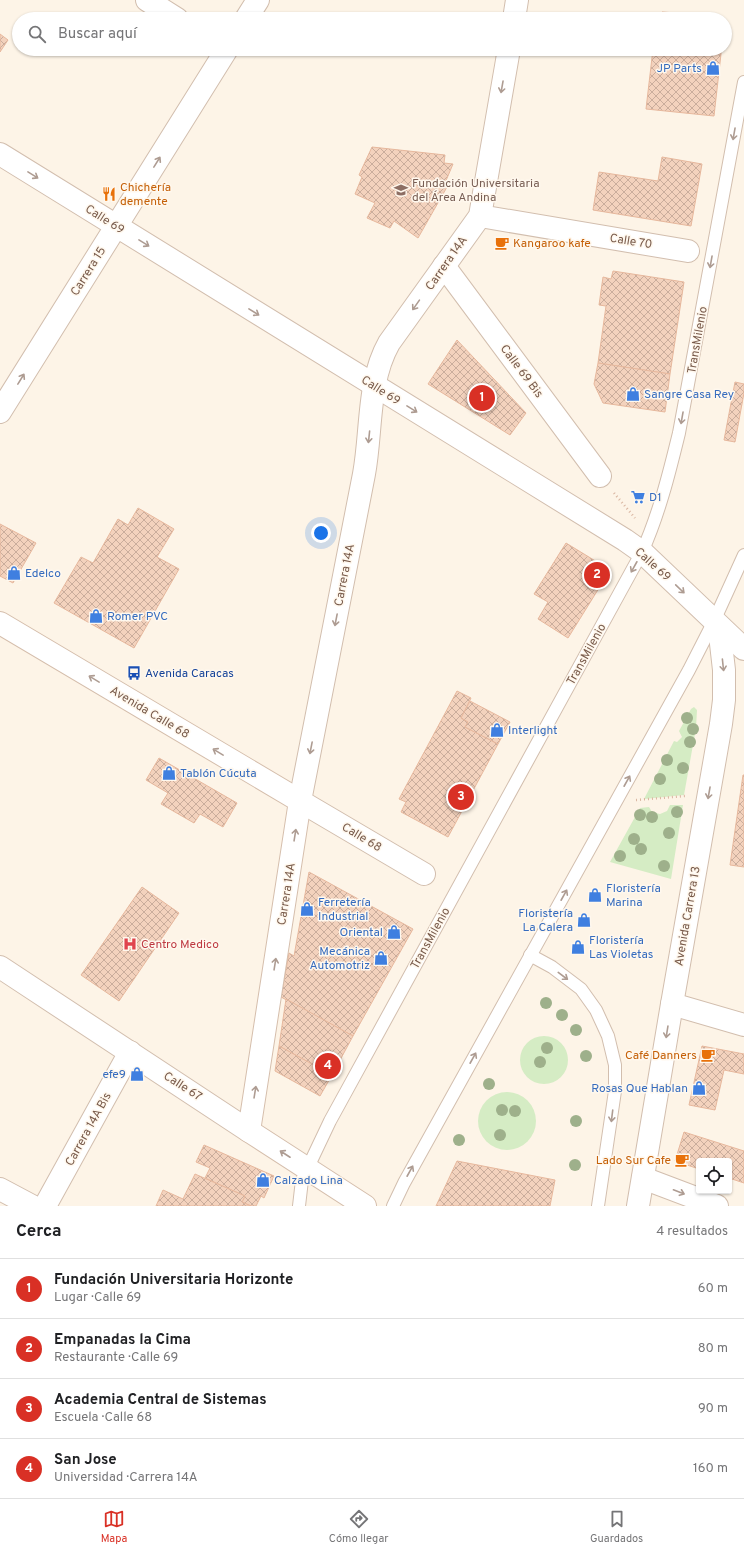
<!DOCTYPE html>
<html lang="es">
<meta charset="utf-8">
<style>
body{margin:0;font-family:Overpass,sans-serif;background:#f6f6f6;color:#202124}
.controls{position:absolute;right:12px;bottom:12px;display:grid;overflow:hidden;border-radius:4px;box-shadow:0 1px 3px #0004}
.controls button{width:36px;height:36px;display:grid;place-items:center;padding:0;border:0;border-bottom:1px solid #e0e0e0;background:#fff;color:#202124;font:20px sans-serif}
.you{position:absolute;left:321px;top:533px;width:14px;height:14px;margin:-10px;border:3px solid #fff;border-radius:50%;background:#1a73e8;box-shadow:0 0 0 6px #1a73e833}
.badge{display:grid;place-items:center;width:26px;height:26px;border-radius:50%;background:#d93025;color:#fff;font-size:13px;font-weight:700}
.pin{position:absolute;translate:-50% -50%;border:2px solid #fff;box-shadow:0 1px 4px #0006}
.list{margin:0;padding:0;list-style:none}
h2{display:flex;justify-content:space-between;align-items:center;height:52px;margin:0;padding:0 16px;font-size:17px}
h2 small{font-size:13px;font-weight:400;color:#757577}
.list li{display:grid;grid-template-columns:26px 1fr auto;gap:12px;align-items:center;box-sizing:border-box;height:60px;padding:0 16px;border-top:1px solid #e0e0e0}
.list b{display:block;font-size:15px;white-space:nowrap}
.list p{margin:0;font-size:13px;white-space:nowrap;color:#757577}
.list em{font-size:13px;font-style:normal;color:#757577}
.icon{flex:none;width:22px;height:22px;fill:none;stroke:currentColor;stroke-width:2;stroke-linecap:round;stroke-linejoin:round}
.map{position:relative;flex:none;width:744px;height:1206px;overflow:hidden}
.search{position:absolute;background:#fff;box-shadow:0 1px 3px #0004;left:12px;right:12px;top:12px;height:44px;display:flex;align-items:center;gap:10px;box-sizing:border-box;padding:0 14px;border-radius:22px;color:#757577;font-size:15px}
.sheet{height:292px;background:#fff}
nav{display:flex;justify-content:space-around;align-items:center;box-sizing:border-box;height:56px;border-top:1px solid #e0e0e0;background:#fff;font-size:11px;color:#757577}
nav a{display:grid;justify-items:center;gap:2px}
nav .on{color:#d93025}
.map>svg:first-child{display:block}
</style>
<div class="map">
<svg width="744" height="1206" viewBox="0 0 744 1206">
<defs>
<pattern id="building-cross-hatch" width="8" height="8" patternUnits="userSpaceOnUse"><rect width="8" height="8" fill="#f3d2bd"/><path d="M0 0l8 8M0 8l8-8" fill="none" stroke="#caad9c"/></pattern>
</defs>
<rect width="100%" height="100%" fill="#fdf4e7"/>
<!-- green -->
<g fill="#d5ecc4">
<polygon points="694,707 697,710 696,728 684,795 644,799 674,741 677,742 682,737 679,731 691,709"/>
<polygon points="670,805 683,805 671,879 610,862 640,808 649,807 652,812 660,814 667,811"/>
<circle cx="544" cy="1060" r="24"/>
<circle cx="507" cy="1121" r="29"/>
</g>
<!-- building -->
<g fill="url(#building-cross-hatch)" stroke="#e7b89d">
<polygon points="662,12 676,13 676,17 691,19 661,19"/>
<polygon points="725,27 730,27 728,46 725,45"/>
<polygon points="0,34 8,40 0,52"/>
<polygon points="653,49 678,49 721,54 714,116 646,109"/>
<polygon points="678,49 721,49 721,54"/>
<polygon points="372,147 445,155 444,163 453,164 445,183 442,181 441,183 447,187 418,238 394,221 390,228 367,218 375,203 355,194 362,177 359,175"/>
<polygon points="662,157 702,164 691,226 593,210 599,172 658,181"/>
<polygon points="613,271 684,282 670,374 598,363 606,306 599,305 603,277 611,279"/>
<polygon points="457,340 526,413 510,435 428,384"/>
<polygon points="598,363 670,374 665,412 603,403 594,384"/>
<polygon points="735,382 744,384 744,393 735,442 724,440"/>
<polygon points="138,508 174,529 157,557 179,569 134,648 54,603 81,557 93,563 118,519 128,525"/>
<polygon points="0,524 36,543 13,583 0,576"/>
<polygon points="566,543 602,565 604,580 568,638 538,619 548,602 534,594"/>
<polygon points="457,691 471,698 461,718 468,722 465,727 498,744 448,837 401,812 406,802 399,799"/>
<polygon points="470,701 510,722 498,744 465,727 468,722 461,718"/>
<polygon points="159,758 237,803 223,827 200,814 194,823 161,804 168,793 146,780"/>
<polygon points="743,775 744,775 744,867 730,865"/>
<polygon points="309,872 413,929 353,1036 281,997 289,953 294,956"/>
<polygon points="142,887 179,913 119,1001 81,975"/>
<polygon points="286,999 353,1036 332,1075 279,1046"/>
<polygon points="279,1046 332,1075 320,1096 275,1071"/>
<polygon points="702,1046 744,1054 744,1074 724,1070 715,1110 689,1105"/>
<polygon points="684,1132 744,1151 744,1183 729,1178 729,1161 699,1161 699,1169 675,1161"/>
<polygon points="204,1145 274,1176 264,1198 261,1196 256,1206 251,1206 242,1202 245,1196 205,1178 210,1168 196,1162"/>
<polygon points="457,1161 555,1180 550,1206 436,1206"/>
<polygon points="195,1174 245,1196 242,1202 251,1206 156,1206 163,1190 183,1199"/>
</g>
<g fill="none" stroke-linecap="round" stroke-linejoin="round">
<defs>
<g id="service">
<polyline points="530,955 552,967 581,989 596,1010 608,1036 615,1065 615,1091 598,1206"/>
<path d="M 299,1206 L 302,1180 L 330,1121 L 642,552 C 659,514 669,474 679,433 L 744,82"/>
<polyline points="393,1206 404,1183 689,670 714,621 744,555"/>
</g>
<g id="minor">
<polyline points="147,0 177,19"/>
<polyline points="246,19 258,0"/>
<polyline points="514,19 517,0"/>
<polyline points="480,216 688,251"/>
<polyline points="444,266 600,476"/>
<polyline points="0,412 227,49"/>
<path d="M 424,874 L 300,801 L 364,474 C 372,431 367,382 389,343 L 480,216 L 509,49"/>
<polyline points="0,967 249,1131"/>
<polyline points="672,1004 744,1025"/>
<polyline points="643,1178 717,1206"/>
<polyline points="0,1189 32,1206"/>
<polyline points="45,1206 130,1052"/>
</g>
<g id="tertiary">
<polyline points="0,154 625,540 642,552 744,649"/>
<polyline points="638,1206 672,1004 721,724 724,700 724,670 719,626"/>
</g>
<polyline id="secondary" points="0,623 300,801 249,1131 365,1206"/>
</defs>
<!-- service casing -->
<use href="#service" stroke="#d2beae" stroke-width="14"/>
<!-- minor casing -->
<use href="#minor" stroke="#d2beae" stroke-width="24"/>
<!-- tertiary casing -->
<use href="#tertiary" stroke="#d2beae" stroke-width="24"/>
<!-- secondary casing -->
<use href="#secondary" stroke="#d5beac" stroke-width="24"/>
<!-- path -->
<g stroke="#d9b5a0" stroke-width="2.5" stroke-dasharray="1 3" stroke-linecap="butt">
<polyline points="614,493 635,518"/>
<polyline points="636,800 685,796"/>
</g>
<!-- service -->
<use href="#service" stroke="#fff" stroke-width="12"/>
<!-- minor -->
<use href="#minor" stroke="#fff" stroke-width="22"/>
<!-- tertiary -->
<use href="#tertiary" stroke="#fff" stroke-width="22"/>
<!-- secondary -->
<use href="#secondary" stroke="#fff" stroke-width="22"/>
</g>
<!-- trees -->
<g fill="#9eb08b">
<circle cx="687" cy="718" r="6"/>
<circle cx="693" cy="729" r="6"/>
<circle cx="690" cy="742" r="6"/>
<circle cx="667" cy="760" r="6"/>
<circle cx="683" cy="768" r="6"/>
<circle cx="660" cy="779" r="6"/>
<circle cx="677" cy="812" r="6"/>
<circle cx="640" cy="815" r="6"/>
<circle cx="652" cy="817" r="6"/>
<circle cx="669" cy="833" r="6"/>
<circle cx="634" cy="839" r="6"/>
<circle cx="641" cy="849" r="6"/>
<circle cx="620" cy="856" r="6"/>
<circle cx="664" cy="866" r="6"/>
<circle cx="546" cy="1003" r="6"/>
<circle cx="562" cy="1015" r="6"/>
<circle cx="576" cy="1030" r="6"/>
<circle cx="547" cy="1048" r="6"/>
<circle cx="586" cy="1056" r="6"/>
<circle cx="540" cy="1062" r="6"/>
<circle cx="489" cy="1084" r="6"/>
<circle cx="502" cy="1110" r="6"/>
<circle cx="515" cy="1111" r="6"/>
<circle cx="576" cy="1121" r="6"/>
<circle cx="500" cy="1135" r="6"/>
<circle cx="459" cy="1140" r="6"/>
<circle cx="575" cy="1165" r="6"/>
</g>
<!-- one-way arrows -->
<defs><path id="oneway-shaft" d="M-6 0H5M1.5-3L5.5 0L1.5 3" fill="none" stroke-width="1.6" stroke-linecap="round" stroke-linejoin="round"/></defs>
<g stroke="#ae9c92">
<use href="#oneway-shaft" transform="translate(502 87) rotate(100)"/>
<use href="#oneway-shaft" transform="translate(734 134) rotate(100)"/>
<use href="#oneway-shaft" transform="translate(157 162) rotate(-58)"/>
<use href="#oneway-shaft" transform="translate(33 175) rotate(32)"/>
<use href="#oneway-shaft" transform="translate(144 243) rotate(32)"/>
<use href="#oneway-shaft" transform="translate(711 262) rotate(100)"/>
<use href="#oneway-shaft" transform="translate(416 305) rotate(125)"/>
<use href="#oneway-shaft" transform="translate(254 312) rotate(32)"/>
<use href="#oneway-shaft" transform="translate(21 379) rotate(-58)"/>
<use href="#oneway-shaft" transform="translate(412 409) rotate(32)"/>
<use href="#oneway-shaft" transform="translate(682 418) rotate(100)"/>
<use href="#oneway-shaft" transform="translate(369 437) rotate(96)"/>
<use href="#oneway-shaft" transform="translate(634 567) rotate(119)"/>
<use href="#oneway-shaft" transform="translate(680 589) rotate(44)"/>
<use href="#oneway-shaft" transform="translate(336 620) rotate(101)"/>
<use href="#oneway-shaft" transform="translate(723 665) rotate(84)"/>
<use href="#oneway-shaft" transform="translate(94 679) rotate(-149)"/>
<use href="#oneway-shaft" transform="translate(311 748) rotate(101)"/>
<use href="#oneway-shaft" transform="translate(218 752) rotate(-149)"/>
<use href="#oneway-shaft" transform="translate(627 781) rotate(-61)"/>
<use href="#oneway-shaft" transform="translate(709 793) rotate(100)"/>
<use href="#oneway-shaft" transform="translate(295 835) rotate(-81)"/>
<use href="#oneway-shaft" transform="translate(564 895) rotate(-61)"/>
<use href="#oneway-shaft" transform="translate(275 964) rotate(-81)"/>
<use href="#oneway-shaft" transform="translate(563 976) rotate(37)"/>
<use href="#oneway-shaft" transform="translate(667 1032) rotate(99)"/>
<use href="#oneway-shaft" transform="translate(473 1058) rotate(-61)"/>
<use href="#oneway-shaft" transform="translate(255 1092) rotate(-81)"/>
<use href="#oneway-shaft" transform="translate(612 1116) rotate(97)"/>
<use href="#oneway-shaft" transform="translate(285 1154) rotate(-147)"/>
<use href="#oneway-shaft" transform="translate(410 1171) rotate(-61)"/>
<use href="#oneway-shaft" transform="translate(679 1192) rotate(21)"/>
</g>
<!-- icons -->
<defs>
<symbol id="shop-bare" viewBox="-9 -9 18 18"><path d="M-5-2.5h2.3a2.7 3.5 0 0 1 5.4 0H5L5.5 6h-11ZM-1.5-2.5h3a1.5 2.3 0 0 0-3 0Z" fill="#3f7fe0" stroke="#fff8ee" stroke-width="2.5" paint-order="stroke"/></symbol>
<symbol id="university-bare" viewBox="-9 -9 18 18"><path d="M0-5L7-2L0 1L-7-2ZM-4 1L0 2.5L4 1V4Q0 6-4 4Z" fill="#8d6e63" stroke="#fff8ee" stroke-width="2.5" paint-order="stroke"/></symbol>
<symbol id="restaurant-bare" viewBox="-9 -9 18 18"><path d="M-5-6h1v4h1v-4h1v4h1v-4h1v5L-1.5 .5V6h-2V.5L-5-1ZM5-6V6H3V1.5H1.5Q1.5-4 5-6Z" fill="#e8710a" stroke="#fff8ee" stroke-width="2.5" paint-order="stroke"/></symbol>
<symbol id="cafe-bare" viewBox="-9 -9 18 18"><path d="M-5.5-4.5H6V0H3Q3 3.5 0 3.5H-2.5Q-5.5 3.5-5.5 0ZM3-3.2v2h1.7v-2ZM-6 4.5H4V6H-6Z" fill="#e8710a" stroke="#fff8ee" stroke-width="2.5" paint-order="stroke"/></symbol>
<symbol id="supermarket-bare" viewBox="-9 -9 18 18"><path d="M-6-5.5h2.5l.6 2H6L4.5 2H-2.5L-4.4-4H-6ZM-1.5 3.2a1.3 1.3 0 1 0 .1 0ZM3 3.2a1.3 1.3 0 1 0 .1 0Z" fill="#3f7fe0" stroke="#fff8ee" stroke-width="2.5" paint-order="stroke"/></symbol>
<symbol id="bus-bare" viewBox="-9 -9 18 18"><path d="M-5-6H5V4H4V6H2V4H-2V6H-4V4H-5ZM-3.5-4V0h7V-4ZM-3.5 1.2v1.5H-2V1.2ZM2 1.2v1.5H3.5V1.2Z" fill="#1a4fb4" stroke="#fff8ee" stroke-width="2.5" paint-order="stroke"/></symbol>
<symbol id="hospital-bare" viewBox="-9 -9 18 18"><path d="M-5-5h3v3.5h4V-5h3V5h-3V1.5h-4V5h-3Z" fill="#e0444e" stroke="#fff8ee" stroke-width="2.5" paint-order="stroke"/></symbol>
</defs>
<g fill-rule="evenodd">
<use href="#shop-bare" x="703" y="58" width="20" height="20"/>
<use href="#university-bare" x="391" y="180" width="20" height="20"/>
<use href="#restaurant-bare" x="99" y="184" width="20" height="20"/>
<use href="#cafe-bare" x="492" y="233" width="20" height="20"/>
<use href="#shop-bare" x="623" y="384" width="20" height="20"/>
<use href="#supermarket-bare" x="628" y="487" width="20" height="20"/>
<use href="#shop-bare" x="4" y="563" width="20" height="20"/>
<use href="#shop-bare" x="86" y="606" width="20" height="20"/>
<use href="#bus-bare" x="124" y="663" width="20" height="20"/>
<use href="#shop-bare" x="487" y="720" width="20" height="20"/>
<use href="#shop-bare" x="159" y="763" width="20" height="20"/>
<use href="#shop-bare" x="585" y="885" width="20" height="20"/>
<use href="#shop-bare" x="297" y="899" width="20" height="20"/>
<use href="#shop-bare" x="574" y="910" width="20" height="20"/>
<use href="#shop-bare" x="384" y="922" width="20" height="20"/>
<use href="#hospital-bare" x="120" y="934" width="20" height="20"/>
<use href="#shop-bare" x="568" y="937" width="20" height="20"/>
<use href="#shop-bare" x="371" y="948" width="20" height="20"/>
<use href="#cafe-bare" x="698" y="1045" width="20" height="20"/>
<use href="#shop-bare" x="127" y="1064" width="20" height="20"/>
<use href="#shop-bare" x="689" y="1078" width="20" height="20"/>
<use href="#cafe-bare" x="672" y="1150" width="20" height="20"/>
<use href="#shop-bare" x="253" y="1170" width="20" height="20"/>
</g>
<g text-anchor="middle" stroke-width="3" stroke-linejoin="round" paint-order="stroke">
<!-- shop labels -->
<g font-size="12" fill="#366cbe" stroke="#fff8ee" text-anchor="start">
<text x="702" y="72" text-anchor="end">JP Parts</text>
<text x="644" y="398">Sangre Casa Rey</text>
<text x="649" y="501">D1</text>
<text x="25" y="577">Edelco</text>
<text x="107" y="620">Romer PVC</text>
<text x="508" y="734">Interlight</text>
<text x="180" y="777">Tablón Cúcuta</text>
<text x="606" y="892">Floristería<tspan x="606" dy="14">Marina</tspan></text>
<text x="318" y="906">Ferretería<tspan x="318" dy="14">Industrial</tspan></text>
<text x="573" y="917" text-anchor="end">Floristería<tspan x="573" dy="14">La Calera</tspan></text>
<text x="383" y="936" text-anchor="end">Oriental</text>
<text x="589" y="944">Floristería<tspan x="589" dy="14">Las Violetas</tspan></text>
<text x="370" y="955" text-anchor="end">Mecánica<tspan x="370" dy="14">Automotriz</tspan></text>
<text x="126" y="1078" text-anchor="end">efe9</text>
<text x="688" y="1092" text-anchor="end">Rosas Que Hablan</text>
<text x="274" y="1184">Calzado Lina</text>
</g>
<!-- education labels -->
<g font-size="12" fill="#785e54" stroke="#fff8ee" text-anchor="start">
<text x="412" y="187">Fundación Universitaria<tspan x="412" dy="14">del Área Andina</tspan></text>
</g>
<!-- food labels -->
<g font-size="12" fill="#c56008" stroke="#fff8ee" text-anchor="start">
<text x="120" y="191">Chichería<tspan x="120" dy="14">demente</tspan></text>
<text x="513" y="247">Kangaroo kafe</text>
<text x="697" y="1059" text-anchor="end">Café Danners</text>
<text x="671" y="1164" text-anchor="end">Lado Sur Cafe</text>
</g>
<!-- street labels -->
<g font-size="12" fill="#785a4a" stroke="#fff8ee">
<text transform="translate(105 219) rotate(32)" y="4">Calle 69</text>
<text transform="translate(631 241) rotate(9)" y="4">Calle 70</text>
<text transform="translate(446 263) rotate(-55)" y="4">Carrera 14A</text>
<text transform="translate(88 271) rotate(-58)" y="4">Carrera 15</text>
<text transform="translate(697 340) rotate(-80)" y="4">TransMilenio</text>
<text transform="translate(522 371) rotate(53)" y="4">Calle 69 Bis</text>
<text transform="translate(381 390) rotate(32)" y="4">Calle 69</text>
<text transform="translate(653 564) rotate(42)" y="4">Calle 69</text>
<text transform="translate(344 575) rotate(-79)" y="4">Carrera 14A</text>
<text transform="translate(586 654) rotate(-61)" y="4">TransMilenio</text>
<text transform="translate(150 712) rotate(31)" y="4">Avenida Calle 68</text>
<text transform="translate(362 837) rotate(31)" y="4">Calle 68</text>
<text transform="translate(286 894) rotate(-81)" y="4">Carrera 14A</text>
<text transform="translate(687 916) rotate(-80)" y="4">Avenida Carrera 13</text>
<text transform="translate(430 938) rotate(-61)" y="4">TransMilenio</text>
<text transform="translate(183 1086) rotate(33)" y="4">Calle 67</text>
<text transform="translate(88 1129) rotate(-61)" y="4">Carrera 14A Bis</text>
</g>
<!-- transit labels -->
<g font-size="12" fill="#164399" stroke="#fff8ee" text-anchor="start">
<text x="145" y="677">Avenida Caracas</text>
</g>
<!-- health labels -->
<g font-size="12" fill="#be3a42" stroke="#fff8ee" text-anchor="start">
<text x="141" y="948">Centro Medico</text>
</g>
</g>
</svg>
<div class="controls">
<button><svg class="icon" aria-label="locate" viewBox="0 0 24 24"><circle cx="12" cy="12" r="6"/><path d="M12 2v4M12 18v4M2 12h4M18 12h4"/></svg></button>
</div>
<div class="you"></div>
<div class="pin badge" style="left:482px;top:398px">1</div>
<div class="pin badge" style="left:597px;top:575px">2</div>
<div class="pin badge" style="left:461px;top:797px">3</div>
<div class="pin badge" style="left:328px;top:1066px">4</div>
<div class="search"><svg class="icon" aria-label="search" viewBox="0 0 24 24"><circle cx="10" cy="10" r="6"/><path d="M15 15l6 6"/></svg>Buscar aquí</div>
</div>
<section class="sheet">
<h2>Cerca<small>4 resultados</small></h2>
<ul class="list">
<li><span class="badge">1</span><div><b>Fundación Universitaria Horizonte</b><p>Lugar · Calle 69</p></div><em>60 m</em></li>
<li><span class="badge">2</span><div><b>Empanadas la Cima</b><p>Restaurante · Calle 69</p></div><em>80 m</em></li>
<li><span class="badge">3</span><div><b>Academia Central de Sistemas</b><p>Escuela · Calle 68</p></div><em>90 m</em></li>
<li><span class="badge">4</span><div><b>San Jose</b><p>Universidad · Carrera 14A</p></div><em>160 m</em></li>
</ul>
</section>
<nav>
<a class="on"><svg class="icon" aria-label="map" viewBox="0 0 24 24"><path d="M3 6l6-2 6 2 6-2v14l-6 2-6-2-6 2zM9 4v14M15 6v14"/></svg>Mapa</a>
<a><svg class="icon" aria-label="directions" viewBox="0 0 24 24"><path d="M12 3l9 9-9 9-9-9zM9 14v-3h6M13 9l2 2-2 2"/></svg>Cómo llegar</a>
<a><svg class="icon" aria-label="saved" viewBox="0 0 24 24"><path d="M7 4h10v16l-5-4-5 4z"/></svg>Guardados</a>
</nav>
